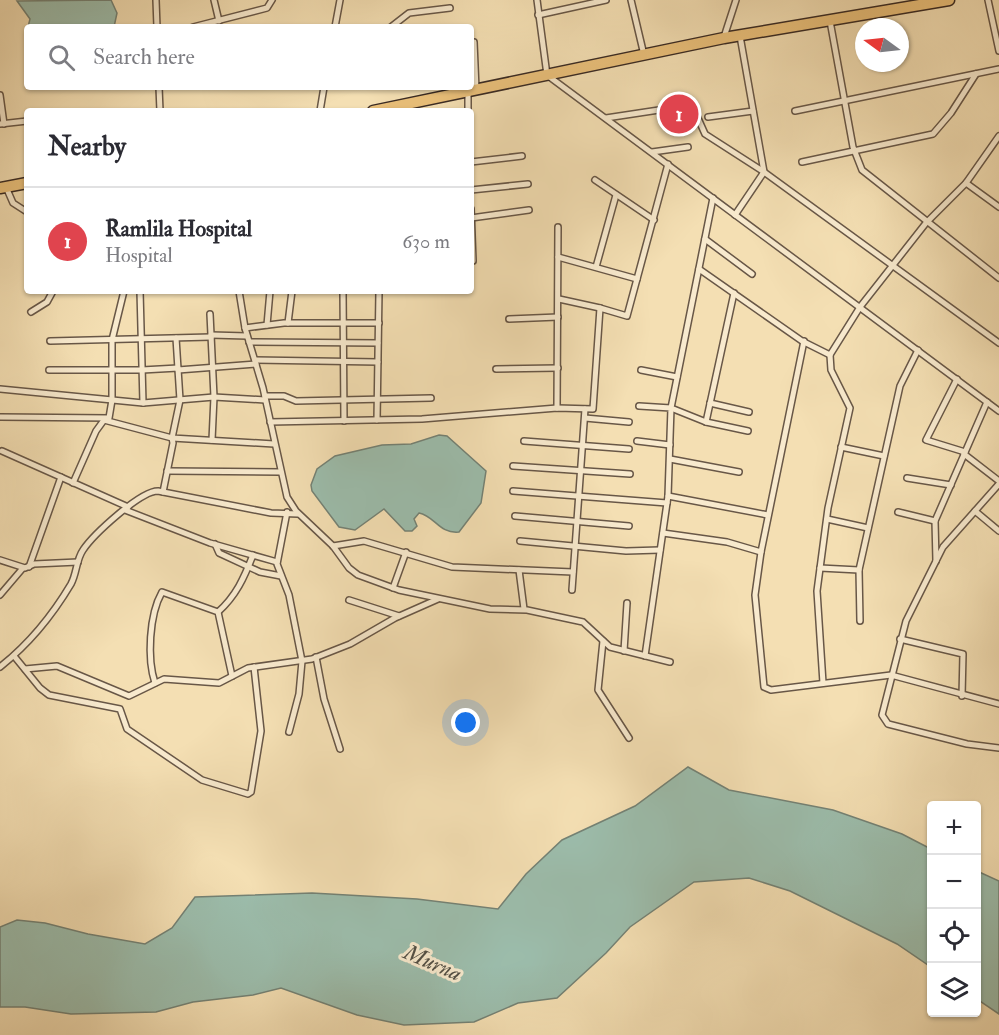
<!DOCTYPE html>
<meta charset="utf-8">
<style>
body{margin:0;font-family:"IM FELL Double Pica",serif;background:#f2f2f3;color:#2b2b33}
.controls{position:absolute;right:18px;bottom:18px;display:grid;overflow:hidden;border-radius:6px;box-shadow:0 2px 4px #0004}
.controls button{width:54px;height:54px;display:grid;place-items:center;padding:0;border:0;border-bottom:2px solid #e1e1e2;background:#fff;color:#2b2b33;font:30px sans-serif}
.compass{position:absolute;left:855px;top:18px;width:54px;height:54px;border-radius:50%;background:#fff;box-shadow:0 2px 4px #0004;rotate:285deg}
.you{position:absolute;left:466px;top:723px;width:21px;height:21px;margin:-15px;border:4px solid #fff;border-radius:50%;background:#1a73e8;box-shadow:0 0 0 9px #1a73e833}
.badge{display:grid;place-items:center;width:39px;height:39px;border-radius:50%;background:#111827;color:#fff;font-size:20px;font-weight:700}
.pin{position:absolute;translate:-50% -50%;border:3px solid #fff;box-shadow:0 2px 6px #0006}
.list{margin:0;padding:0;list-style:none}
h2{display:flex;justify-content:space-between;align-items:center;height:78px;margin:0;padding:0 24px;font-size:26px}
h2 small{font-size:20px;font-weight:400;color:#7c7c81}
.list li{display:grid;grid-template-columns:39px 1fr auto;gap:18px;align-items:center;box-sizing:border-box;height:108px;padding:0 24px;border-top:2px solid #e1e1e2}
.list b{display:block;font-size:22px;white-space:nowrap}
.list p{margin:0;font-size:20px;white-space:nowrap;color:#7c7c81}
.list em{font-size:20px;font-style:normal;color:#7c7c81}
.icon{flex:none;width:33px;height:33px;fill:none;stroke:currentColor;stroke-width:2;stroke-linecap:round;stroke-linejoin:round}
.map{position:relative;flex:none;width:999px;height:1035px;overflow:hidden}
.search{position:absolute;background:#fff;box-shadow:0 2px 4px #0004;left:24px;top:24px;width:450px;height:66px;display:flex;align-items:center;gap:15px;box-sizing:border-box;padding:0 21px;border-radius:6px;color:#7c7c81;font-size:22px}
.panel{position:absolute;background:#fff;box-shadow:0 2px 4px #0004;left:24px;top:108px;width:450px;height:186px;border-radius:6px}
.map>svg:first-child{display:block}
</style>
<div class="map">
<svg width="999" height="1035" viewBox="0 0 999 1035">
<rect width="100%" height="100%" fill="#f4dfb3"/>
<filter id="stains"><feTurbulence type="fractalNoise" baseFrequency=".00333" numOctaves="4"/><feColorMatrix values="0 0 0 0 .2 0 0 0 0 .09 0 0 0 0 .02 0 0 0 .5 -.17"/></filter>
<radialGradient id="worn" r=".72"><stop offset=".6" stop-color="#630" stop-opacity="0"/><stop offset="1" stop-color="#630" stop-opacity=".3"/></radialGradient>
<!-- water -->
<g fill="#9cbdac" stroke="#748275" stroke-width="1.5">
<polygon points="111,0 117,13 114,27 28,27 30,19 17,1"/>
<path d="M 439,435 L 447,436 L 486,471 L 481,503 L 459,532 C 439,534 435,516 419,513 L 414,519 L 417,526 L 412,531 L 405,531 L 384,509 L 355,530 L 339,527 L 312,491 L 311,485 L 317,469 L 335,456 L 382,445 L 411,444 Z"/>
<polygon points="688,767 729,790 833,810 902,834 931,849 931,967 897,944 790,891 749,878 694,882 630,927 606,953 557,998 518,1003 474,1022 404,1025 357,1015 281,988 253,995 193,1002 156,1012 71,1014 25,1007 0,1007 0,927 17,920 45,923 88,934 145,944 172,928 195,897 312,893 417,899 498,909 526,874 562,840 635,806"/>
<polygon points="977,871 999,881 999,1014 977,999"/>
</g>
<g fill="none" stroke-linecap="round" stroke-linejoin="round">
<defs>
<g id="street">
<polyline points="156,0 157,27"/>
<polyline points="214,0 219,21"/>
<polyline points="537,0 547,75 999,411"/>
<polyline points="631,0 644,55"/>
<polyline points="988,0 999,51"/>
<polyline points="538,15 606,0"/>
<polyline points="830,21 853,147 862,170 999,278"/>
<polyline points="193,27 267,8 272,0"/>
<polyline points="335,27 340,0"/>
<polyline points="391,27 409,13 450,8"/>
<polyline points="724,37 736,0"/>
<polyline points="474,42 476,89"/>
<polyline points="159,87 160,111"/>
<polyline points="468,92 468,111"/>
<polyline points="0,95 4,124"/>
<polyline points="320,111 324,87"/>
<polyline points="795,111 999,69"/>
<polyline points="708,117 753,111"/>
<polyline points="606,118 692,105 705,134 764,172 999,343"/>
<polyline points="0,124 27,121"/>
<polyline points="652,152 688,147"/>
<polyline points="471,162 522,156"/>
<polyline points="802,162 933,134 951,113 976,74"/>
<polyline points="595,180 654,220"/>
<polyline points="966,183 999,207"/>
<polyline points="6,187 13,203 27,212"/>
<polyline points="471,190 528,184"/>
<polyline points="713,198 671,408 706,422 748,431"/>
<polyline points="471,209 473,261"/>
<polyline points="735,215 764,172 740,36"/>
<polyline points="471,218 529,210"/>
<polyline points="705,239 752,274"/>
<polyline points="558,257 637,279"/>
<polyline points="596,267 616,195"/>
<polyline points="699,269 802,341 830,355 860,307 926,223 966,183 999,136"/>
<polyline points="140,291 143,403"/>
<polyline points="239,291 245,328 263,388 287,497 296,511 333,546 349,568 358,575 399,590 490,609 527,610 583,622 610,647 670,662"/>
<polyline points="343,291 344,421"/>
<polyline points="559,299 600,308"/>
<polyline points="31,312 47,302 53,291"/>
<polyline points="210,314 214,397 212,440"/>
<polyline points="509,319 558,317"/>
<polyline points="288,323 292,291"/>
<polyline points="267,325 270,291"/>
<polyline points="245,328 284,323 379,323"/>
<polyline points="211,335 247,336"/>
<polyline points="176,338 180,400 172,438 274,444"/>
<polyline points="50,341 211,337"/>
<polyline points="804,341 761,552 755,595 764,687 771,690 891,675 999,704"/>
<polyline points="249,342 378,343"/>
<polyline points="255,360 378,362"/>
<polyline points="496,369 558,368"/>
<polyline points="49,370 142,370 178,368"/>
<polyline points="178,370 256,364"/>
<polyline points="641,370 677,377"/>
<polyline points="957,379 926,440 965,452"/>
<polyline points="0,389 143,403 214,397 265,400"/>
<polyline points="265,396 284,396 296,401 431,398"/>
<polyline points="710,403 749,412"/>
<polyline points="639,406 671,408 668,496 645,656"/>
<polyline points="557,408 558,227"/>
<polyline points="0,417 109,418 112,400 112,340 124,291"/>
<polyline points="585,418 629,422"/>
<polyline points="377,420 379,291"/>
<polyline points="270,422 422,419 557,408 593,409 600,308 627,316 668,164"/>
<polyline points="706,422 734,293"/>
<polyline points="524,441 629,449"/>
<polyline points="637,441 670,445"/>
<polyline points="841,447 884,456"/>
<polyline points="2,451 128,507"/>
<polyline points="964,454 999,481"/>
<polyline points="670,459 739,472"/>
<polyline points="513,466 630,474"/>
<polyline points="167,471 280,472"/>
<polyline points="907,478 951,485"/>
<polyline points="73,483 96,431 104,420 172,438 173,443 163,492"/>
<polyline points="999,484 943,547 906,621 882,715 888,724 967,744 999,748"/>
<polyline points="513,491 667,503"/>
<polyline points="668,496 768,515"/>
<polyline points="125,510 210,543 277,562"/>
<polyline points="975,511 999,531"/>
<polyline points="287,512 277,564 289,595 302,661 299,694 289,732"/>
<polyline points="898,512 935,521"/>
<polyline points="515,516 629,526"/>
<polyline points="827,519 868,528"/>
<polyline points="663,533 727,542 761,552"/>
<polyline points="520,541 626,551 660,550"/>
<polyline points="215,544 219,553 260,572 281,576"/>
<polyline points="333,546 364,541 452,567 573,572"/>
<polyline points="0,560 25,568 34,564 78,562"/>
<polyline points="936,561 935,521 987,402"/>
<polyline points="29,567 61,477"/>
<polyline points="820,568 859,570"/>
<polyline points="519,570 524,609"/>
<polyline points="393,588 406,552"/>
<polyline points="572,590 585,409"/>
<polyline points="0,595 23,568"/>
<polyline points="349,600 399,616"/>
<path d="M 218,612 C 236,596 244,578 253,555"/>
<polyline points="860,621 859,570 900,386 918,350"/>
<polyline points="900,639 963,654 962,696"/>
<polyline points="603,641 598,690 629,738"/>
<polyline points="624,651 627,603"/>
<polyline points="14,656 40,688 49,695 120,709 127,729 202,780 248,794 251,792 261,731 254,667"/>
<polyline points="316,657 324,699 340,749"/>
<path d="M 0,667 C 29,644 52,616 71,584 C 77,573 76,560 83,550 C 93,535 140,491 158,491 L 271,513 L 298,514"/>
<polyline points="25,669 57,666 129,696 164,679 219,683 248,668 312,659 350,644 395,618 438,599"/>
<path d="M 155,683 C 147,659 149,615 162,592 L 218,612 L 232,676"/>
<polyline points="823,683 817,591 828,508 850,408 831,370 830,355"/>
</g>
<g id="highway">
<polyline points="373,111 724,38 949,0"/>
<polyline points="0,188 27,183"/>
</g>
</defs>
<!-- street casing -->
<use href="#street" stroke="#685747" stroke-width="8"/>
<!-- highway casing -->
<use href="#highway" stroke="#392a23" stroke-width="13"/>
<!-- street -->
<use href="#street" stroke="#f8eace" stroke-width="5"/>
<!-- highway -->
<use href="#highway" stroke="#eac07a" stroke-width="10"/>
</g>
<g text-anchor="middle" stroke-width="6" stroke-linejoin="round" paint-order="stroke">
<!-- water labels -->
<g font-size="22" font-style="italic" fill="#524f45" stroke="#f8eace">
<text transform="translate(433 962) rotate(23)" y="8">Murna</text>
</g>
</g>
<rect width="100%" height="100%" filter="url(#stains)"/>
<rect width="100%" height="100%" fill="url(#worn)"/>
</svg>
<div class="controls">
<button>+</button>
<button>−</button>
<button><svg class="icon" aria-label="locate" viewBox="0 0 24 24"><circle cx="12" cy="12" r="6"/><path d="M12 2v4M12 18v4M2 12h4M18 12h4"/></svg></button>
<button><svg class="icon" aria-label="layers" viewBox="0 0 24 24"><path d="M12 4l9 5-9 5-9-5zM3 14l9 5 9-5"/></svg></button>
</div>
<svg class="compass" viewBox="-18 -18 36 36"><path d="M0-13l5 13h-10z" fill="#e53935"/><path d="M0 13l5-13h-10z" fill="#7c7c81"/></svg>
<div class="you"></div>
<div class="pin badge" style="left:679px;top:114px;background:#e0444e">1</div>
<div class="search"><svg class="icon" aria-label="search" viewBox="0 0 24 24"><circle cx="10" cy="10" r="6"/><path d="M15 15l6 6"/></svg>Search here</div>
<section class="panel">
<h2>Nearby<small></small></h2>
<ul class="list">
<li><span class="badge" style="background:#e0444e">1</span><div><b>Ramlila Hospital</b><p>Hospital</p></div><em>630 m</em></li>
</ul>
</section>
</div>
